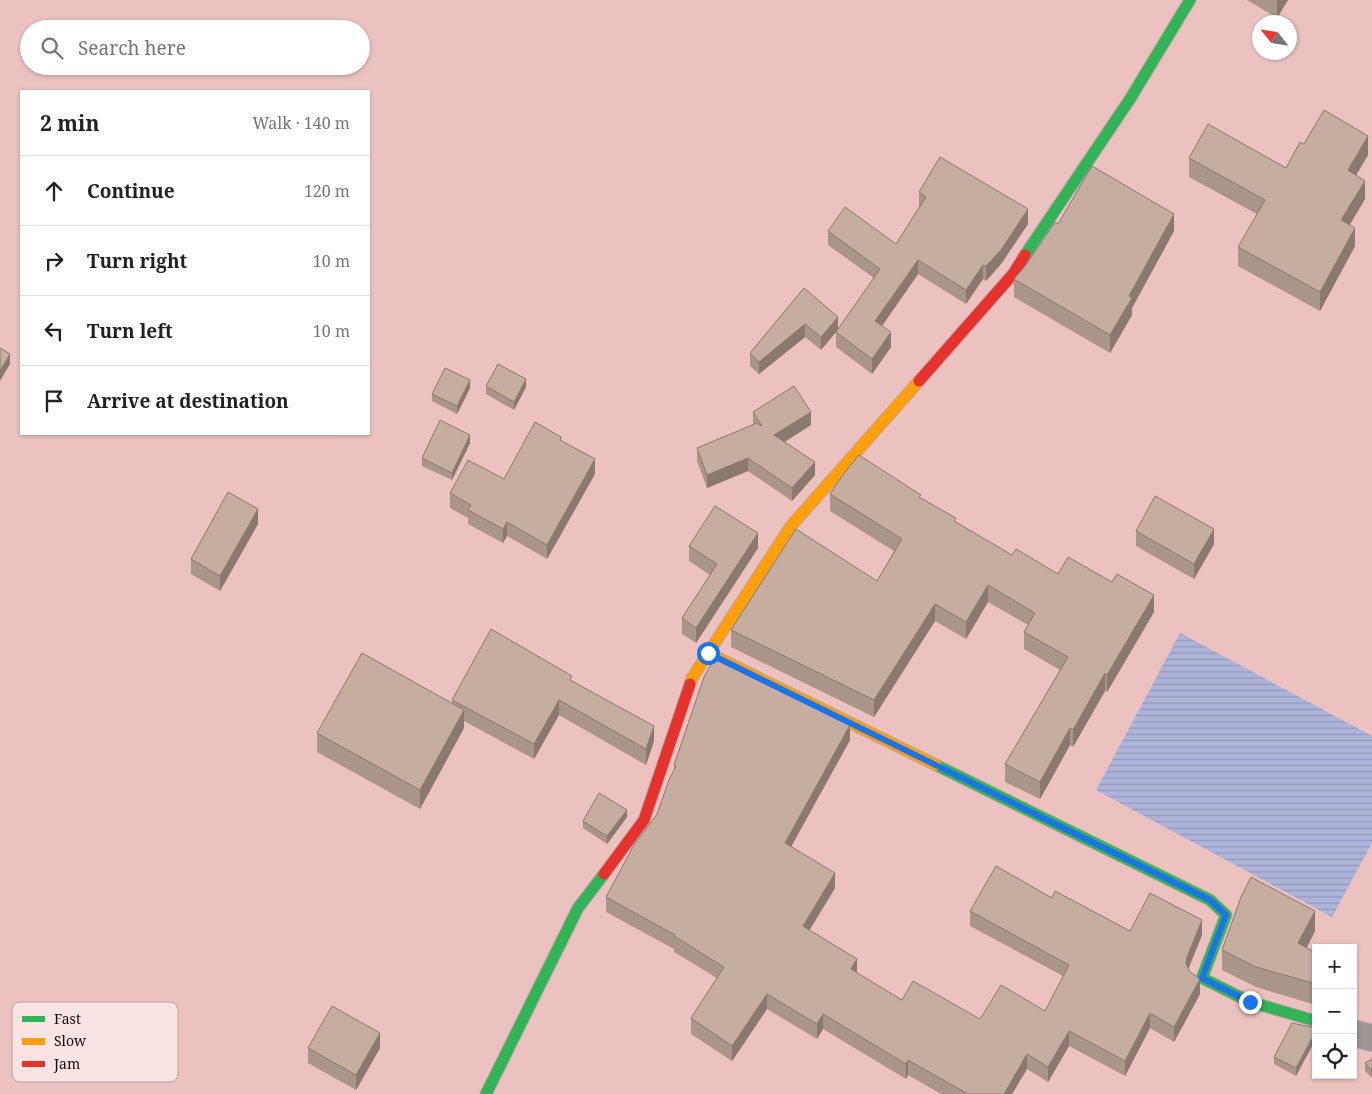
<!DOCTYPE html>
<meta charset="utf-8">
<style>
body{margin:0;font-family:"Noto Serif",serif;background:#f6f6f6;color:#202124}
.controls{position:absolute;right:15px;bottom:15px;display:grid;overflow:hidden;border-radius:0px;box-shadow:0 1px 4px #0004}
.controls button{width:45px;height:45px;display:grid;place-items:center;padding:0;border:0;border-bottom:1px solid #e0e0e0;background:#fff;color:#202124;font:25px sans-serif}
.compass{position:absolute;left:1252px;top:15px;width:45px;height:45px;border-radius:50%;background:#fff;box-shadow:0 1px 4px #0004;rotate:300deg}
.stop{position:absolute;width:15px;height:15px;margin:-11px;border:4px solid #1a73e8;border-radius:50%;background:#fff}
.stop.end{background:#1a73e8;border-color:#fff;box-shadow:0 1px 5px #0008}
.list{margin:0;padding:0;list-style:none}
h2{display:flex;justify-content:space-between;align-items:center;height:65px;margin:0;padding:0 20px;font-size:21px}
h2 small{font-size:16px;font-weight:400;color:#757577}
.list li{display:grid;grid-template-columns:32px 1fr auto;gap:15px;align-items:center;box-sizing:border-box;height:70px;padding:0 20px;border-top:1px solid #e0e0e0}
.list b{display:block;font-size:19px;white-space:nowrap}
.list em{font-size:16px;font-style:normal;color:#757577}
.icon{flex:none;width:28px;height:28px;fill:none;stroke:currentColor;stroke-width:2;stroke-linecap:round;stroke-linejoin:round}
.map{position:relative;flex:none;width:1372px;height:1094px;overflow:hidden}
.search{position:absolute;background:#fff;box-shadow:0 1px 4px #0004;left:20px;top:20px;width:350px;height:55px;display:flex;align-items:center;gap:12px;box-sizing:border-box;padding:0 18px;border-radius:28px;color:#757577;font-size:19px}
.panel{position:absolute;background:#fff;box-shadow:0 1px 4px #0004;left:20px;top:90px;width:350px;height:345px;border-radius:0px}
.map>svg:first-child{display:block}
</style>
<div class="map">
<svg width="1372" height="1094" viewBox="0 0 1372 1094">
<defs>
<pattern id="water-rules" width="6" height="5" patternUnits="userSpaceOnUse" patternTransform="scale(1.25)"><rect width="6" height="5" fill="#adb4da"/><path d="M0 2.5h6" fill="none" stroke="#9499b9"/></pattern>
</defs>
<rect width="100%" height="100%" fill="#ebc2bf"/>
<!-- water -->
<polygon fill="url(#water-rules)" points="1180,633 1372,736 1372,843 1332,917 1096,790"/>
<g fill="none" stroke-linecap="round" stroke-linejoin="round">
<defs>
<polyline id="street" points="1353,1033 1372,1038"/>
<g id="fast">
<polyline points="1025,255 1130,99 1190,0"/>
<polyline points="936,765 1210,900 1226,915 1202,978 1250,1002 1316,1021"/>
<polyline points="486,1094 578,908 604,874"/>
</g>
<g id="slow">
<polyline points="708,653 936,765"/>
<polyline points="690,684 692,678 791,526 919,381"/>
</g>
<g id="jam">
<polyline points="919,381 1013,274 1025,255"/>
<polyline points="604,874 644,820 690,684"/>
</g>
</defs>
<!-- street casing -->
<use href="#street" stroke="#c2a3a1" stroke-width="28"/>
<!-- fast casing -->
<use href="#fast" stroke="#c2a3a1" stroke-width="13"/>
<!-- slow casing -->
<use href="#slow" stroke="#c2a3a1" stroke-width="13"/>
<!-- jam casing -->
<use href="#jam" stroke="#c2a3a1" stroke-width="13"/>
<!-- street -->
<use href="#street" stroke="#9d9494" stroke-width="26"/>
<!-- fast -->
<use href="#fast" stroke="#30b455" stroke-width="11"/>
<!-- slow -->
<use href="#slow" stroke="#ff9f0a" stroke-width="11"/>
<!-- jam -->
<use href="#jam" stroke="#e5322d" stroke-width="11"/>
</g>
<!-- wall -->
<g fill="#a99589">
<polygon points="1247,0 1288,0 1277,18"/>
<polygon points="1304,144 1368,155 1356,175 1365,199 1350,225 1355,246 1320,311 1238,266 1238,247 1257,214 1189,177 1189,158 1286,168"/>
<polygon points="919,192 1028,224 1001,264 986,281 983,279 966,304 918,274 882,326 891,347 872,374 836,347 836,332 874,278 828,245 828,231 896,244 919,207"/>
<polygon points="1058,224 1174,231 1132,308 1132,315 1110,353 1014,297 1014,279 1026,265"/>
<polygon points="804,288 838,317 821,350 805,337 759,374 750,366 750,353"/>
<polygon points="486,386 526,387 514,410 486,394"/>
<polygon points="470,388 457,414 432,401 432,394"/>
<polygon points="753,412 811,425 785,442 815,475 792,501 748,471 707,488 697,461 697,448 753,425"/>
<polygon points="561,441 595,474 547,559 507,536 503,543 468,524 468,518 450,508 450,493 504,479"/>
<polygon points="470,443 452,480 422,466 422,458"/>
<polygon points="830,494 921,498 956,522 1012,555 1058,574 1154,612 1107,692 1105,691 1073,747 1070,745 1040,799 1005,782 1005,764 1060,670 1024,649 1024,632 1028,625 988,602 966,639 935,621 874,717 731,647 731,630 877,581 894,551 830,511"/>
<polygon points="258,524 220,591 191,574 191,559"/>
<polygon points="1136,531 1214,544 1194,579 1136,546"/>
<polygon points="689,546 758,548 696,643 682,634 682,618 710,575 689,561"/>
<polygon points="572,681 654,741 646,765 559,715 534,759 464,721 464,728 420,809 317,752 317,733 452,703 452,700"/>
<polygon points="850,740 791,846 835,888 809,930 857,973 902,1000 980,1019 1045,1011 1063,976 970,926 970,911 1052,898 1130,931 1202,935 1188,970 1200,994 1174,1042 1150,1028 1125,1076 1069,1046 1048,1082 1027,1069 1012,1094 941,1094 908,1075 906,1079 823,1029 817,1039 767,1009 732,1061 691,1034 691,1018 717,978 674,952 674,949 606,912 606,897 657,814 674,771 674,765"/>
<polygon points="627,817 607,844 583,828 583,821"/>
<polygon points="1315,931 1307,948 1316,953 1316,1005 1256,987 1222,970 1222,950"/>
<polygon points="1316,1028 1296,1076 1274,1064 1274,1057"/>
<polygon points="308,1048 380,1048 356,1090 308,1063"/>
<polygon points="1372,1059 1372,1078 1365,1071 1365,1063"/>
</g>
<!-- shaded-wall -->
<g fill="#8a796f">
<polygon points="1277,0 1288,0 1277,18"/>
<polygon points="1368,136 1368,155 1348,189 1348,170"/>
<polygon points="1365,181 1365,199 1341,238 1341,220"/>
<polygon points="1028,209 1028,224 1001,264 986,281 986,266"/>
<polygon points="1174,214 1174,231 1132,308 1132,315 1110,353 1110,335 1129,296"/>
<polygon points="1355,228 1355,246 1320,311 1320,292"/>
<polygon points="918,260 918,274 875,336 875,321"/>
<polygon points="983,265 983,279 966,304 966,290"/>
<polygon points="838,317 838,330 821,350 821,337"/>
<polygon points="805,324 805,337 759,374 759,362"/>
<polygon points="891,332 891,347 872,374 872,359"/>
<polygon points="10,354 10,364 0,381 0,371"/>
<polygon points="526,379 526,387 514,410 514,402"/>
<polygon points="470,380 470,388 457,414 457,406"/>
<polygon points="811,412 811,425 774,448 774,435"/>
<polygon points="470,435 470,443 452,480 452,473"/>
<polygon points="748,458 748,471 707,488 707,475"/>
<polygon points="595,459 595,474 547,559 547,545"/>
<polygon points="815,462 815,475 792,501 792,488"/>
<polygon points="258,509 258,524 220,591 220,576"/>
<polygon points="507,522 507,536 503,543 503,529"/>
<polygon points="1214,529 1214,544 1194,579 1194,564"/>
<polygon points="758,533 758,548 696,643 696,628"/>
<polygon points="988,585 988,602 966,639 966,622"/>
<polygon points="1154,595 1154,612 1107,692 1107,675"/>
<polygon points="935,604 935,621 874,717 874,700"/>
<polygon points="1105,673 1105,691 1073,747 1073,730"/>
<polygon points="559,700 559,715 534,759 534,744"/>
<polygon points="464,710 464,728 420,809 420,790"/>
<polygon points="850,725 850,740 785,858 785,843"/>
<polygon points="654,726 654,741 646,765 646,749"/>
<polygon points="1070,728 1070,745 1040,799 1040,782"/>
<polygon points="627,810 627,817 607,844 607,836"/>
<polygon points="835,873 835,888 803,941 803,926"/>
<polygon points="1315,911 1315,931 1298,963 1298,943"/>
<polygon points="1202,920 1202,935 1187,972 1186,964 1187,957"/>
<polygon points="857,959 857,974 851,969"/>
<polygon points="1200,979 1200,994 1174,1042 1174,1027"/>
<polygon points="767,994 767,1009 732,1061 732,1046"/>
<polygon points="1150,1013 1150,1028 1125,1076 1125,1061"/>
<polygon points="823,1014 823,1029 817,1039 817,1024"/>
<polygon points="1069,1031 1069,1046 1048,1082 1048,1067"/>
<polygon points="1316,1031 1316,1039 1296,1076 1296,1068"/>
<polygon points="380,1033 380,1048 356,1090 356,1075"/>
<polygon points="1027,1054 1027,1069 1012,1094 1004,1094"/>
<polygon points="908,1060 908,1075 906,1079 906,1064"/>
</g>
<!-- building -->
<g fill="#c5ad9f" stroke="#8a796f">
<polygon points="1324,110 1368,136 1348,170 1365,181 1341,220 1355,228 1320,292 1238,247 1265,200 1189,158 1208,124 1286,168 1300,142 1304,144"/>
<polygon points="940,157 1028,209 1001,250 986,266 983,265 966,290 918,260 875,321 891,332 872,359 836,332 880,269 828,231 845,207 896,244 926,197 919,192"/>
<polygon points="1092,166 1174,214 1129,296 1132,298 1110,335 1014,279 1026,265 1055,222 1058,224"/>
<polygon points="804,288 838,317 821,337 805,324 759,362 750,353"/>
<polygon points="0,348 10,354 0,371"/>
<polygon points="498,364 526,379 514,402 486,386"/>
<polygon points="445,368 470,380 457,406 432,394"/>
<polygon points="794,386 811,412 774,435 815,462 792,488 748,458 707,475 697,448 757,423 762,426 753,412"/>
<polygon points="440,420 470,435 452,473 422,458"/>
<polygon points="535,422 561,437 560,440 595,459 547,545 507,522 503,529 468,510 471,505 450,493 468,460 504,479"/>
<polygon points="859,455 921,495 919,497 956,518 954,521 1012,555 1016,549 1058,574 1068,557 1112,582 1117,574 1154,595 1107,675 1105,673 1073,730 1070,728 1040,782 1005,764 1068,657 1024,632 1035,613 988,585 966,622 935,604 874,700 731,630 796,529 877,581 902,539 830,494 845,472"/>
<polygon points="228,492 258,509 220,576 191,559"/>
<polygon points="1155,496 1214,529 1194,564 1136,531"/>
<polygon points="715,506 758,533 696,628 682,618 717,564 689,546"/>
<polygon points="491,629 572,676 570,680 654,726 646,749 559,700 534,744 452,700"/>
<polygon points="362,653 464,710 420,790 317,733"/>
<polygon points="714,659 850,725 785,843 835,873 803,926 857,959 851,969 902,1000 913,981 980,1019 1001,985 1045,1011 1069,965 970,911 996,866 1052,898 1055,891 1130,931 1150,893 1202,920 1187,957 1186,964 1190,972 1200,979 1174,1027 1150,1013 1125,1061 1069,1031 1048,1067 1027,1054 1004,1094 968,1094 908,1060 906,1064 823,1014 817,1024 767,994 732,1046 691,1018 724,967 674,936 675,935 606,897 634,845 657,814 669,780 676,766 674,765 704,677"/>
<polygon points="599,793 627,810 607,836 583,821"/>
<polygon points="1251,877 1315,911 1298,943 1316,953 1316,984 1256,967 1222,950 1241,897"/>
<polygon points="332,1006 380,1033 356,1075 308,1048"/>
<polygon points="1292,1023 1316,1028 1316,1031 1296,1068 1274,1057"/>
<polygon points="1372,1059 1372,1071 1365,1063"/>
</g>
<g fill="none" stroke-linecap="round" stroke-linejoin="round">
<!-- route -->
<polyline stroke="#1a73e8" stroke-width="6" points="708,653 1210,900 1226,915 1202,978 1250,1002"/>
</g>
<!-- legend -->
<rect x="12" y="1002" width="166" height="80" rx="8" fill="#fbe3e1" stroke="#b8a09f" stroke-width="1"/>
<rect x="22" y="1016" width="23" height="6" fill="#30b455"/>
<rect x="22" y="1038" width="23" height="7" fill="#ff9f0a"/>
<rect x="22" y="1061" width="23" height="6" fill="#e5322d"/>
<g font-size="14" fill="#1c0404">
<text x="54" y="1024">Fast</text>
<text x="54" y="1046">Slow</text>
<text x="54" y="1069">Jam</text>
</g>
</svg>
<div class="controls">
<button>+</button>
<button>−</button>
<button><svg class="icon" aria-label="locate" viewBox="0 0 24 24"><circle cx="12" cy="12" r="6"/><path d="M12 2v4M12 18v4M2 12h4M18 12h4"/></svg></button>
</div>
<svg class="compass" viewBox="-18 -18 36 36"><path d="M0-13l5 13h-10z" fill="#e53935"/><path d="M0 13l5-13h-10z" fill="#757577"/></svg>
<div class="stop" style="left:708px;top:653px"></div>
<div class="stop end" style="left:1250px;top:1002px"></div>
<div class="search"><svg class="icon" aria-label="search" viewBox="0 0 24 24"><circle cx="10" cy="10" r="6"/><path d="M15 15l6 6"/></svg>Search here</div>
<section class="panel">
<h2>2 min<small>Walk · 140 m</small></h2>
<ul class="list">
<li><svg class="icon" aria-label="ahead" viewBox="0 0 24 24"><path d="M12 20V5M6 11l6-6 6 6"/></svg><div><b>Continue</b></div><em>120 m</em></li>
<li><svg class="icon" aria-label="right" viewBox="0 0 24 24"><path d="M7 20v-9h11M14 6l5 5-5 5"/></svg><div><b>Turn right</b></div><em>10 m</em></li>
<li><svg class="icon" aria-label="left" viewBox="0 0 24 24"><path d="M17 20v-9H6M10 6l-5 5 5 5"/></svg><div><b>Turn left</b></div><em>10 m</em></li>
<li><svg class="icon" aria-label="arrive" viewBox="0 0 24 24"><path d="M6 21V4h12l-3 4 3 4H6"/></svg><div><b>Arrive at destination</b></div></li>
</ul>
</section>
</div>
